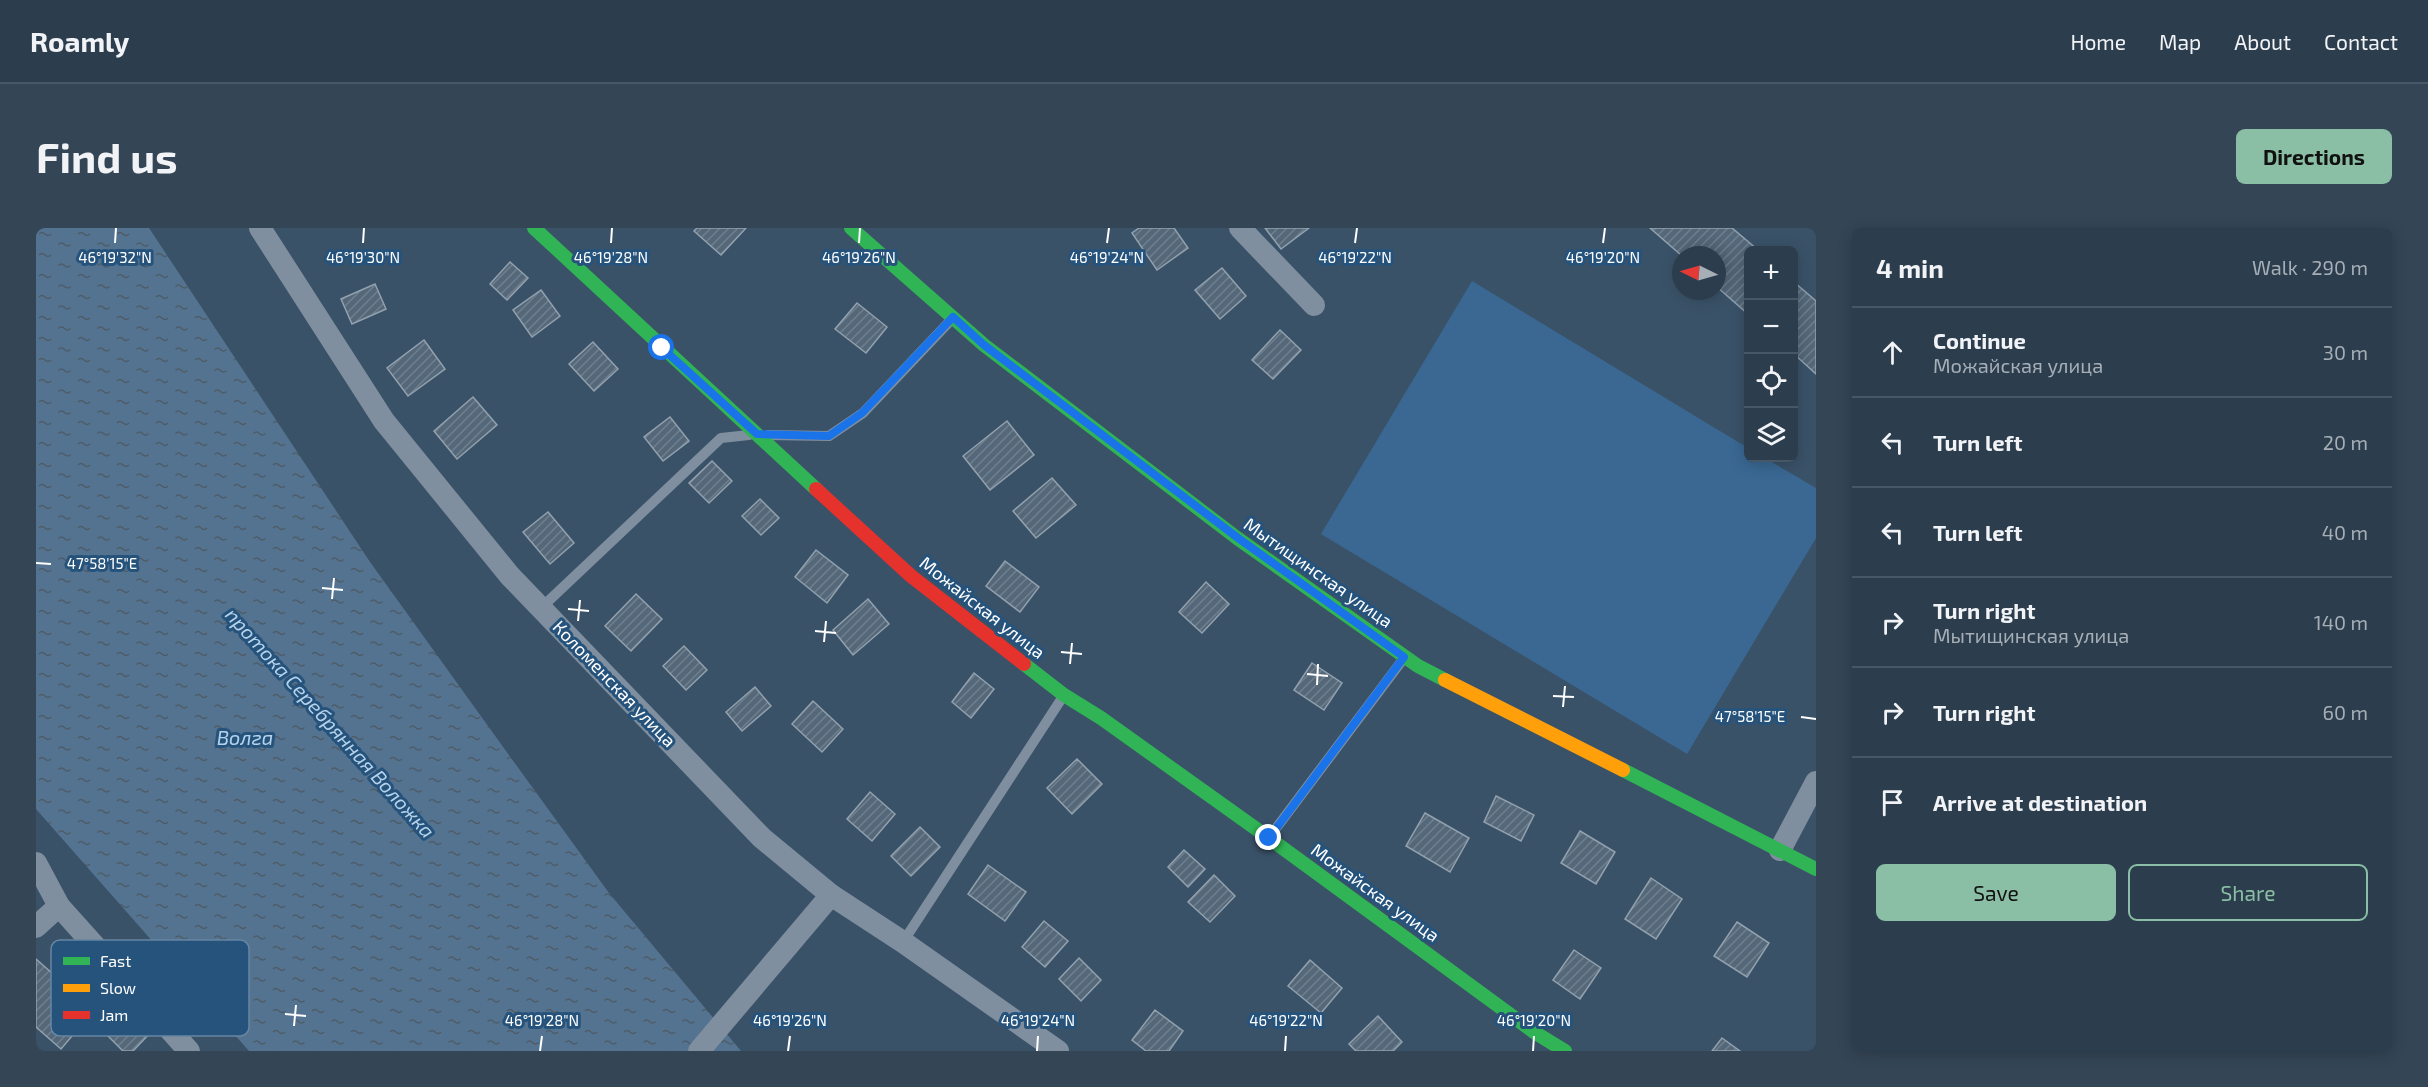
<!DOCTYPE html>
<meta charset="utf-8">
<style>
body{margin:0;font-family:"Exo 2",sans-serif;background:#344555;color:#f1f3f6}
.controls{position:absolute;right:18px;top:18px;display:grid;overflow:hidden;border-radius:9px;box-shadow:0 3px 15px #0003}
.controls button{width:54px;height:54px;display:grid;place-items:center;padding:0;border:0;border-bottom:2px solid #485766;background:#2c3e4e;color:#f1f3f6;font:30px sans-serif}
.compass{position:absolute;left:1636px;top:18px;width:54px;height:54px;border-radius:50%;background:#2c3e4e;box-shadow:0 3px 15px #0003;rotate:275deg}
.stop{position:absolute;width:18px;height:18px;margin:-14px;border:4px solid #1a73e8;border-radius:50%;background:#fff}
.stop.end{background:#1a73e8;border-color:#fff;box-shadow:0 2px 6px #0008}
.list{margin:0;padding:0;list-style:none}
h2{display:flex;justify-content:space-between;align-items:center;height:78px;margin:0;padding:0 24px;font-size:26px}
h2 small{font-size:20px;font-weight:400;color:#a6aeb6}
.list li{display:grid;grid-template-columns:39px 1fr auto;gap:18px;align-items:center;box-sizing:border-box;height:90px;padding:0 24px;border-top:2px solid #485766}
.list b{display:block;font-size:22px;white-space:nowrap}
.list p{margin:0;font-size:20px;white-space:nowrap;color:#a6aeb6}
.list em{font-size:20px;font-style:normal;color:#a6aeb6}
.actions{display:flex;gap:12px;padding:18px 24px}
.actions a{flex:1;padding:14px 0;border:2px solid #8abfa5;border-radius:9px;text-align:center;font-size:21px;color:#8abfa5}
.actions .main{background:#8abfa5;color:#111}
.icon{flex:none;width:33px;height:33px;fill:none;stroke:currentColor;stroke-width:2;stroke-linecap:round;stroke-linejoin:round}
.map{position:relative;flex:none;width:1780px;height:823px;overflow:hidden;border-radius:9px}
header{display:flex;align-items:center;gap:36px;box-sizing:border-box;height:84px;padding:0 30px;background:#2c3e4e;border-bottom:2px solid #485766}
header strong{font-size:28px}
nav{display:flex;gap:33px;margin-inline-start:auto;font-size:21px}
.intro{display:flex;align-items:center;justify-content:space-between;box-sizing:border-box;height:144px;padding:0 36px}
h1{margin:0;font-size:42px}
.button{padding:15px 27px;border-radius:9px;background:#8abfa5;color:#111;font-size:21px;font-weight:700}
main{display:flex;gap:36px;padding:0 36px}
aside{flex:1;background:#2c3e4e;border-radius:9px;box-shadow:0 3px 15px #0003}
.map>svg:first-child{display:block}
</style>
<header>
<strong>Roamly</strong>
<nav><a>Home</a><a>Map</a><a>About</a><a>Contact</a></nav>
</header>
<div class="intro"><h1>Find us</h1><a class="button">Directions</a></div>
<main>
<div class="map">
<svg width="1780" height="823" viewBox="0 0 1780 823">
<defs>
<pattern id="water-ripples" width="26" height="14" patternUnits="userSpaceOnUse" patternTransform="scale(1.5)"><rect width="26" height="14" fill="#537390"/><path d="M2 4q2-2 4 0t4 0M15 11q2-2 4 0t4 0" fill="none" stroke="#4f5c67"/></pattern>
<pattern id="building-hatch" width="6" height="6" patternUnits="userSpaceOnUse" patternTransform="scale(1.5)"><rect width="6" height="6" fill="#54687a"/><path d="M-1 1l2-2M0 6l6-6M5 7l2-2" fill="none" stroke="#6e7f8e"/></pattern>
</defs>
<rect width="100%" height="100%" fill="#3a5268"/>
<!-- grass -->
<polygon fill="#3a6893" points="1436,53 1712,220 1712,230 1729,230 1780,260 1780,310 1651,526 1285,306"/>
<!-- water -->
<polygon fill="url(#water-ripples)" points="0,0 113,0 334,334 470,523 573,665 705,823 213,823 0,581"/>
<!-- building -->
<g fill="url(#building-hatch)" stroke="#92a1ae" stroke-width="1.5">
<polygon points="661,0 710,0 685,27 658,3"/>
<polygon points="1103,0 1138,0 1152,20 1121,42 1096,5"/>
<polygon points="1229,0 1273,0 1245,21"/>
<polygon points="1614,0 1696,0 1722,22 1712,22 1712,86 1681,59 1681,27 1645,27"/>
<polygon points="474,34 492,50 471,72 454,56"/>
<polygon points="1186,40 1210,68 1184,91 1159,62"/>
<polygon points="1758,54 1780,73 1780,146 1758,126"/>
<polygon points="339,56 350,81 316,96 305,71"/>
<polygon points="505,62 524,88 496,109 477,82"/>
<polygon points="821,75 851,99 830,125 799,101"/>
<polygon points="1244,102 1265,122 1237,151 1216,132"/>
<polygon points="388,112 409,141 372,168 351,140"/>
<polygon points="557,114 582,141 558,163 533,136"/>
<polygon points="437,169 461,197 421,231 398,203"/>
<polygon points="634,189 653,213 627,233 608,209"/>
<polygon points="971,193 998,227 954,262 927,228"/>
<polygon points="676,233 696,253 673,275 653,255"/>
<polygon points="1016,250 1040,277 1000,310 977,283"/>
<polygon points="724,271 743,290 725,307 706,288"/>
<polygon points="512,284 538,315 514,336 487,304"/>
<polygon points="780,322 812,347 791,375 759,349"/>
<polygon points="969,333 1003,359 984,384 950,358"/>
<polygon points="1170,354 1193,376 1166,405 1143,384"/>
<polygon points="600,366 626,391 595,423 569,398"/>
<polygon points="832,371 853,396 817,427 797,402"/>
<polygon points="648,418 671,442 650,462 627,438"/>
<polygon points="1276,435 1306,455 1288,482 1258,462"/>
<polygon points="938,445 958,461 935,490 916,474"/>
<polygon points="719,459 735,478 706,503 690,484"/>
<polygon points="777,473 807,501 786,524 756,496"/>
<polygon points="1041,531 1066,556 1036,586 1011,560"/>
<polygon points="834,564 859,586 836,613 811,591"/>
<polygon points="1460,568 1498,587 1485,613 1448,594"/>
<polygon points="1389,585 1433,610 1414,644 1370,618"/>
<polygon points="884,599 904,619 875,648 855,628"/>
<polygon points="1544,603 1579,624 1560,656 1525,635"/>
<polygon points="1148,622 1169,641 1152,659 1132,639"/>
<polygon points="952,637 990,664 969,693 932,666"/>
<polygon points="1178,647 1199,668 1174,694 1152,674"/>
<polygon points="1615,650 1646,671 1620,711 1589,691"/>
<polygon points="1008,693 1032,713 1009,739 986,719"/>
<polygon points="1701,694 1733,715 1711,749 1678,728"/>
<polygon points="1538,722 1565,740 1544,771 1517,752"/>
<polygon points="1043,730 1065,752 1045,773 1023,751"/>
<polygon points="0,731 58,782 25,821 0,799"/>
<polygon points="1274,732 1306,760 1285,785 1252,758"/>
<polygon points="88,779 115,804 97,823 87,823 66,802"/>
<polygon points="1119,782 1147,803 1133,823 1110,823 1096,812"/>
<polygon points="1342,788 1366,814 1357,823 1320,823 1313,816"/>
<polygon points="1686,810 1704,823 1676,823"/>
</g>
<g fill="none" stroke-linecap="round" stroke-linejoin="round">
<!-- lane -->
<g stroke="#7f8f9f" stroke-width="10">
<polyline points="732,207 793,208 827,185 915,92"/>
<polyline points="505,380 685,210 713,207"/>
<polyline points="1235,607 1368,430"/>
<polyline points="867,714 1026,470"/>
</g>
<!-- street -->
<g stroke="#7f8f9f" stroke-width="22">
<polyline points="224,0 348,193 474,348 726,610 795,667 867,714 1022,823"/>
<polyline points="1204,0 1278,77"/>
<polyline points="1744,622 1780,554"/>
<polyline points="0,635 23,678 153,823"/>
<polyline points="0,699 23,678"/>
<polyline points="663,823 795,667"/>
</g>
<!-- fast -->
<g stroke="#30b455" stroke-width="14">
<polyline points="498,0 780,261"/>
<polyline points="815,0 948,117 1201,310 1382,438 1409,452"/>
<polyline points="988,436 1028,467 1065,490 1233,610 1498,804 1529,823"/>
<polyline points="1587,542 1780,641"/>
</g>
<!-- slow -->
<polyline stroke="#ff9f0a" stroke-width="14" points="1409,452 1587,542"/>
<!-- jam -->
<polyline stroke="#e5322d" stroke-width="14" points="780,261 875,348 988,436"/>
</g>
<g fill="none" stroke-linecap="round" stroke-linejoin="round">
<!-- route -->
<polyline stroke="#1a73e8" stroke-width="8" points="626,120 721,206 793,208 826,185 917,89 948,117 1202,310 1368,429 1233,610"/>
</g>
<!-- ticks -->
<path fill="none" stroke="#fff" stroke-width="2" d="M 79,15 L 80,0M 327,15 L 328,0M 575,15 L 576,0M 823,15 L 824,0M 1071,15 L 1073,0M 1319,15 L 1321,0M 1567,15 L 1569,0M 0,335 L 15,336M 286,360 L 307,362M 296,371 L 298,350M 532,381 L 553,383M 542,393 L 544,372M 779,403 L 800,405M 788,414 L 790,393M 1025,424 L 1046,426M 1034,436 L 1036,415M 1271,446 L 1292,448M 1281,457 L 1282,436M 1517,468 L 1538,469M 1527,479 L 1529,458M 1765,489 L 1780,491M 249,786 L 270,788M 258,798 L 260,777M 504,823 L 506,808M 752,823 L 754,808M 1001,823 L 1002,808M 1249,823 L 1250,808M 1497,823 L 1498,808"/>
<g text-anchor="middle" stroke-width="6" stroke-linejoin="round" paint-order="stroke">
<!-- street labels -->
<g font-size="18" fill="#fff" stroke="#26537c">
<text transform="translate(1282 345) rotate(35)" y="6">Мытищинская улица</text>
<text transform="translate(946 380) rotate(38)" y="6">Можайская улица</text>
<text transform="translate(578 456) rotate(46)" y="6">Коломенская улица</text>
<text transform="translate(1339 665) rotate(36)" y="6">Можайская улица</text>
</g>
<!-- water labels -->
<g font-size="20" font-style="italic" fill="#b6d3ec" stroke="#26537c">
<text transform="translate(294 495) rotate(48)" y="7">протока Серебрянная Воложка</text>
<text x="209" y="517">Волга</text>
</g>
</g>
<!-- legend -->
<rect x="15" y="712" width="198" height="96" rx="9" fill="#26537c" stroke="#6787a3" stroke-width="1.5"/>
<rect x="27" y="729" width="27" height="8" fill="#30b455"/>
<rect x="27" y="756" width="27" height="8" fill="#ff9f0a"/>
<rect x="27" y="783" width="27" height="8" fill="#e5322d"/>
<g font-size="16" fill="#fff">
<text x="64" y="739">Fast</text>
<text x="64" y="766">Slow</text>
<text x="64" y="793">Jam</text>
</g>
<g font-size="15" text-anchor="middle" fill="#fff" stroke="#26537c" stroke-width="6" stroke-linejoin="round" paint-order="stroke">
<text x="79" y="35">46°19'32"N</text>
<text x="327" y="35">46°19'30"N</text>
<text x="575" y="35">46°19'28"N</text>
<text x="823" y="35">46°19'26"N</text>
<text x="1071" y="35">46°19'24"N</text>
<text x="1319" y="35">46°19'22"N</text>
<text x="1567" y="35">46°19'20"N</text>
<text x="66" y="341">47°58'15"E</text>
<text x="1714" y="494">47°58'15"E</text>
<text x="506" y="798">46°19'28"N</text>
<text x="754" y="798">46°19'26"N</text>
<text x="1002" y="798">46°19'24"N</text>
<text x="1250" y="798">46°19'22"N</text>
<text x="1498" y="798">46°19'20"N</text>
</g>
</svg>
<div class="controls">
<button>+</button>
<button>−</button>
<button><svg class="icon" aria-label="locate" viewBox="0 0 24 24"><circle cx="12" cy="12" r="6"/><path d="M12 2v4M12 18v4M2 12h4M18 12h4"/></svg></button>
<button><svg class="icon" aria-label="layers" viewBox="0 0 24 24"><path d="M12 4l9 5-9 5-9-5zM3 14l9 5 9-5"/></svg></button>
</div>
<svg class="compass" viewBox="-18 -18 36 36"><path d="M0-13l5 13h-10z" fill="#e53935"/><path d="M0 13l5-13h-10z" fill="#a6aeb6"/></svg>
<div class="stop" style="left:626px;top:120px"></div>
<div class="stop end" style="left:1233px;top:610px"></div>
</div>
<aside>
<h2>4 min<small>Walk · 290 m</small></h2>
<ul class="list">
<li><svg class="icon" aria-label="ahead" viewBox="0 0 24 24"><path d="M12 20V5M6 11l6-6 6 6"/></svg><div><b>Continue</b><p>Можайская улица</p></div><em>30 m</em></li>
<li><svg class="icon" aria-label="left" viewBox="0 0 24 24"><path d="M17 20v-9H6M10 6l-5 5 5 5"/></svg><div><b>Turn left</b></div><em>20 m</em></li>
<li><svg class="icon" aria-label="left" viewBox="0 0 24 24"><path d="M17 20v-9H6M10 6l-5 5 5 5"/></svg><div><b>Turn left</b></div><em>40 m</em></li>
<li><svg class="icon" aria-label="right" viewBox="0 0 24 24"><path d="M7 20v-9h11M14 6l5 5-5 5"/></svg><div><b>Turn right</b><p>Мытищинская улица</p></div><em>140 m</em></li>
<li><svg class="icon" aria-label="right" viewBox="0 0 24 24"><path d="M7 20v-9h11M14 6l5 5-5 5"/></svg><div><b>Turn right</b></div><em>60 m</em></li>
<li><svg class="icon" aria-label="arrive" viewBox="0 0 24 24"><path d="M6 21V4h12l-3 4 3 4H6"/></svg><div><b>Arrive at destination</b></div></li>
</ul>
<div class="actions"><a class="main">Save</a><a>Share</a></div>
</aside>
</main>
